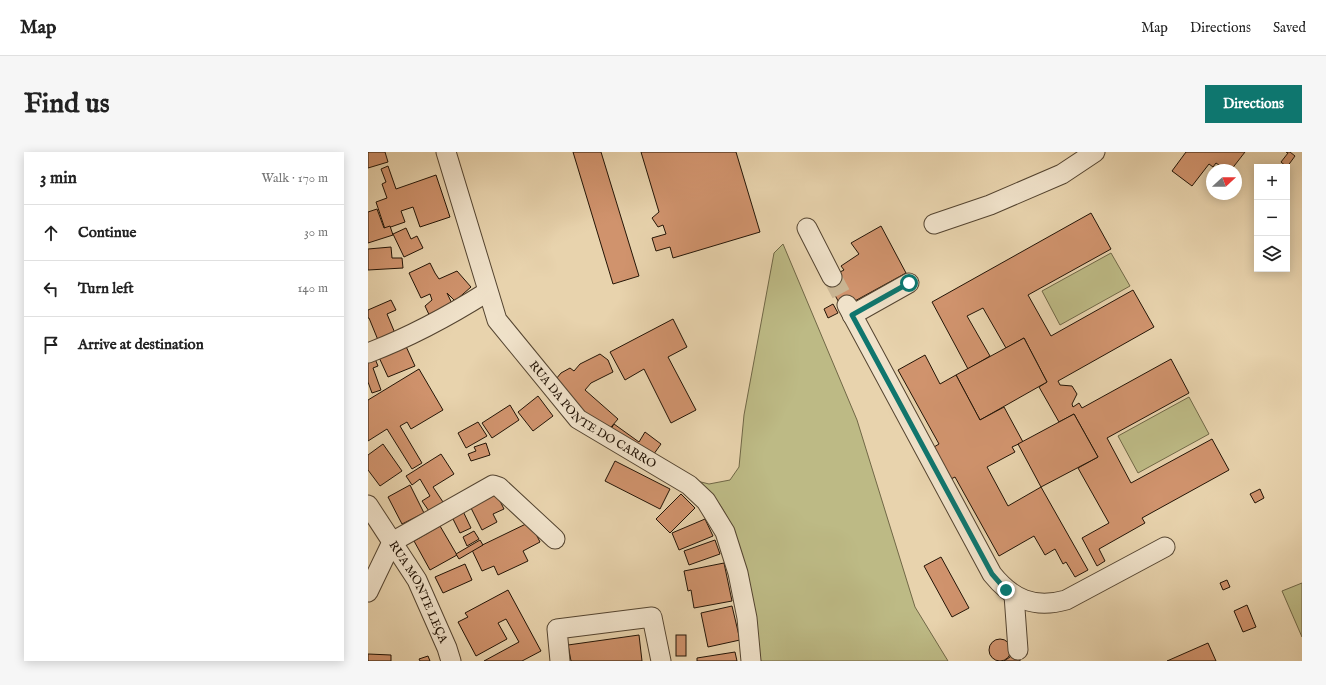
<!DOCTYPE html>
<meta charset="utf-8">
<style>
body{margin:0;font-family:"IM FELL English",serif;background:#f6f6f6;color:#222}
.controls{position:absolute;right:12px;top:12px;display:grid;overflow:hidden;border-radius:0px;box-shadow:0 2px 10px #0003}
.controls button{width:36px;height:36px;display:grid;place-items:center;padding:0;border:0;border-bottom:1px solid #e0e0e0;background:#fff;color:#222;font:20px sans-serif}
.compass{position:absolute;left:838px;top:12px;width:36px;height:36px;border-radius:50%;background:#fff;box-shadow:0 2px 10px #0003;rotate:69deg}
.stop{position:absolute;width:12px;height:12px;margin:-9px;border:3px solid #0f766e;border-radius:50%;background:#fff}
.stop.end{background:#0f766e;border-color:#fff;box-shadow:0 1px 4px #0008}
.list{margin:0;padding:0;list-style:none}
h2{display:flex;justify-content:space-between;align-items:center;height:52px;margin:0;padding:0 16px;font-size:17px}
h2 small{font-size:13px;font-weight:400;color:#767676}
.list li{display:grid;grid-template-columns:26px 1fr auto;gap:12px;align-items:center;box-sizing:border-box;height:56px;padding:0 16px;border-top:1px solid #e0e0e0}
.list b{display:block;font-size:15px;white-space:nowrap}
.list em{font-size:13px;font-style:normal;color:#767676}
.icon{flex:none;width:22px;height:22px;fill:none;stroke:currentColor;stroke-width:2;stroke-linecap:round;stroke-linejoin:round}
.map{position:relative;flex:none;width:934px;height:509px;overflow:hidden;border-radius:0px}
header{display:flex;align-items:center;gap:24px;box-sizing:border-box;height:56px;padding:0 20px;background:#fff;border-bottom:1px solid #e0e0e0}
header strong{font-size:19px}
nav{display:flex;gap:22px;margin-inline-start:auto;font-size:14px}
.intro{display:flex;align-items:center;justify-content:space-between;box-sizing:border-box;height:96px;padding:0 24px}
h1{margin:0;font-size:28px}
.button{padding:10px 18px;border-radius:0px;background:#0f766e;color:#fff;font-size:14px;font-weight:700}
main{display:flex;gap:24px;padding:0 24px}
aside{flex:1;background:#fff;border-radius:0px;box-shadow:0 2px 10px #0003}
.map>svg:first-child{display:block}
</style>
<header>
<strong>Map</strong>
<nav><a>Map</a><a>Directions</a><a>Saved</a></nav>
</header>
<div class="intro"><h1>Find us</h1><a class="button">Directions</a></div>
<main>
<aside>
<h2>3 min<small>Walk · 170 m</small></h2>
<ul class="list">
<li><svg class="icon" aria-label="ahead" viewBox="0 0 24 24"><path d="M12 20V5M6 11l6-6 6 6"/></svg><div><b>Continue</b></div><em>30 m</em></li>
<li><svg class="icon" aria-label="left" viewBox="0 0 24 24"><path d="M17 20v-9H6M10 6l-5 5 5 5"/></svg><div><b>Turn left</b></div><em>140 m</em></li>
<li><svg class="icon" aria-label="arrive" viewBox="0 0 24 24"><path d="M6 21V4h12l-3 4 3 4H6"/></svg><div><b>Arrive at destination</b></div></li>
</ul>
</aside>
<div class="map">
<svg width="934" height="509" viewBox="0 0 934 509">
<rect width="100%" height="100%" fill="#e8d3ad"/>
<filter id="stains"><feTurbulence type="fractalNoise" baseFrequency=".005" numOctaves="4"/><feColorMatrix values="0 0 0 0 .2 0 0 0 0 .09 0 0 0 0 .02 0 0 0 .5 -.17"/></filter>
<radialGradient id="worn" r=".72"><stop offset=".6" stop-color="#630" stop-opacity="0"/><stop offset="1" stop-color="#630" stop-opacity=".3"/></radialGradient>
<!-- green -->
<g fill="#bdba85" stroke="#706746">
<path d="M 415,92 L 489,268 L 547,455 L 580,509 L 391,509 C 384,457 382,401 354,356 C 348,346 337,337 329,329 L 341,332 L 362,328 L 371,315 L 376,263 L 406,101 Z"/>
<polygon points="743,101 762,134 692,173 674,139"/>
<polygon points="821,245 841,282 770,321 750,284"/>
<polygon points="934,431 934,485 914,439"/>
</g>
<!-- building -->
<g fill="#d0936d" stroke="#231406">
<polygon points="0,0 17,0 20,10 0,16"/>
<polygon points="205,0 233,0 271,124 245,132"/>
<polygon points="273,0 368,0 392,80 305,106 302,95 288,99 284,86 298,82 295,73 290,75 284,66 291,60"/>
<polygon points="818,0 877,0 863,18 858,18 848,11 845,15 841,12 824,34 804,19"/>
<polygon points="918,0 922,0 927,4 919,15 913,10 920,1"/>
<polygon points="20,14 28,37 68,23 82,65 52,75 45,55 33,59 37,70 17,77 8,50 19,46 14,32 18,30 13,17"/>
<polygon points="9,57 16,76 22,74 25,83 0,91 0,60"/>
<polygon points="723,61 743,97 660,143 683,184 765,138 786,175 690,229 692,233 704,234 709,242 704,252 705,255 711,251 714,256 803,207 821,241 739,286 763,331 844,287 861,318 774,366 777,371 731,397 737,409 729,414 714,386 741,371 710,316 730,305 706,262 691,270 671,235 679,230 656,186 638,196 615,156 599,164 622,204 600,217 564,150"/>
<polygon points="513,74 538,121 474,156 458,127 476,118 473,114 491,102 483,91"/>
<polygon points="38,76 43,87 49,84 55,96 36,105 25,82"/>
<polygon points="23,95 24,106 34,106 35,116 0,118 0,97"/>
<polygon points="62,111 67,121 71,127 89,119 103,135 87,149 79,141 87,158 64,169 57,154 64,148 62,142 53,146 41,121"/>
<polygon points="23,148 28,158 19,162 29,186 12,193 1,166 0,166 0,158"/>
<polygon points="465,152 470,161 460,166 456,157"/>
<polygon points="305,167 319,195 300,205 328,258 303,271 276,217 257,228 242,200"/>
<polygon points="656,186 679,230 612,268 588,223"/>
<polygon points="36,190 47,214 20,225 9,201"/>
<polygon points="5,202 10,214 5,216 13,238 4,241 0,230 0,204"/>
<polygon points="232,202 240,208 245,220 223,231 217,238 250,267 238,281 194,242 188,227 193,221 202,216 206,219 212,212"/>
<polygon points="557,203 572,232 588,223 612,268 636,255 655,290 644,295 647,300 619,315 640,354 673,335 720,418 707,425 698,410 695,412 687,397 677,403 666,384 631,404 587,325 583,327 566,295 571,292 530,218"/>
<polygon points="51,217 75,258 43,277 39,270 32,274 54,311 44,317 19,277 0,289 0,248"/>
<polygon points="170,244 185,264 165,279 150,260"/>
<polygon points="142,253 151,268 124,286 114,271"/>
<polygon points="706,262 730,305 673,335 650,292"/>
<polygon points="110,270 119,284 98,296 90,281"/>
<polygon points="246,272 271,290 277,280 293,292 283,306 243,277"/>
<polygon points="118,291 122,303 103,309 100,302 108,299 106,295"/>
<polygon points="15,292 34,319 12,334 0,318 0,303"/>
<polygon points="73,302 86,322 65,335 77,353 63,362 54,349 62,344 52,327 44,333 38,324"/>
<polygon points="247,309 302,337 292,357 237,329"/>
<polygon points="42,333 56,361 34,372 20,345"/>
<polygon points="892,337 896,346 887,351 882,342"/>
<polygon points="128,341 136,357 125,362 129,370 114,378 102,354"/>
<polygon points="313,342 327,356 302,381 288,367"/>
<polygon points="93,355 103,376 92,381 82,361"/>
<polygon points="337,367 345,384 311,398 304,381"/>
<polygon points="162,370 172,390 155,399 160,409 130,423 126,414 114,419 104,398"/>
<polygon points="72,374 89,403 62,418 46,389"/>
<polygon points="106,379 111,387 99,394 95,385"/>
<polygon points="112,388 115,393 91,407 88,402"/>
<polygon points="347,388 352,402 321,413 316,399"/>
<polygon points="573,405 601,456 584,465 556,414"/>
<polygon points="356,411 364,449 326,456 323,438 320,439 316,419"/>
<polygon points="97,412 104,428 75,441 67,425"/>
<polygon points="859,428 862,435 855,438 852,431"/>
<polygon points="140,438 173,499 154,509 116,509 151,490 138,467 130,471 139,487 108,504 90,470 100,465 97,461"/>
<polygon points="879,453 888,475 875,480 866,459"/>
<polygon points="364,454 372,488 340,495 333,461"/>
<polygon points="271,483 274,509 203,509 200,493"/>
<rect x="308" y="483" width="10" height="21"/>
<circle cx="632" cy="498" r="11"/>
<polygon points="840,491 848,509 799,509"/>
<polygon points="367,500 369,509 329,509 329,506"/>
<polygon points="643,501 652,505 652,509 636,509 642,505"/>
<polygon points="0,502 23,503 23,509 0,509"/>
<polygon points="60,504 62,509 52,509 51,507"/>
</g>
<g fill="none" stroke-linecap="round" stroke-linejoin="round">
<!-- minor-tunnel -->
<polyline stroke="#cab694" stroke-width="19" stroke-dasharray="19 10" stroke-linecap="butt" points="464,125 479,153"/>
<defs>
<g id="minor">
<path id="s1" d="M 78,0 L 129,168 L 210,267 L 321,333 L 338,349 L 357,380 L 370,421 L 379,466 L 383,509"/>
<polyline points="566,72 622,53 694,22 727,0"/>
<polyline points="439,76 464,125"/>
<path d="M 479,153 L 624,422 C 644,447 666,457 698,448 L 797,395"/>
<polyline points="484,163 541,131"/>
<path d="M 0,201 C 42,185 81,164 119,140"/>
<path id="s2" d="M 0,353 L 49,428 L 79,496 L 83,509"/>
<polyline points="0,440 24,390 125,333 131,335 187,387"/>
<polyline points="646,443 650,498"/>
<polyline points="192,509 189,477 284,465 293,509"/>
</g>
</defs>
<!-- minor casing -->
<use href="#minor" stroke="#544430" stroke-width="21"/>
<!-- minor -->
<use href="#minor" stroke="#f0e2ca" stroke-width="19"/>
</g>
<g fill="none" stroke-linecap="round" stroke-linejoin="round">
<!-- route -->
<polyline stroke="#0f766e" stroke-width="5" points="541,131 484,163 624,422 638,438"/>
</g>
<g text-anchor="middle" stroke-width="3.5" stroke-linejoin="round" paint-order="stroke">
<!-- street labels -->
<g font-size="12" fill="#231406" stroke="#f0e2ca">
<text dy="4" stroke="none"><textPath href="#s1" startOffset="312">RUA DA PONTE DO CARRO</textPath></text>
<text dy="4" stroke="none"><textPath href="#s2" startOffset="101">RUA MONTE LEÇA</textPath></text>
</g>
</g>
<rect width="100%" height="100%" filter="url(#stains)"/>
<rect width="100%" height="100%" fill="url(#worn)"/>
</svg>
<div class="controls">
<button>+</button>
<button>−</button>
<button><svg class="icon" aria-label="layers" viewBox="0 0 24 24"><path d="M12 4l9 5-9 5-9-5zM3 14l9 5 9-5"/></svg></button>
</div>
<svg class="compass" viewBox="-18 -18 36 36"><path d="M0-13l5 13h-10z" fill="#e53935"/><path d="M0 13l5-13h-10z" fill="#767676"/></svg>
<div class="stop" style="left:541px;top:131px"></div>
<div class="stop end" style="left:638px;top:438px"></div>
</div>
</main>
